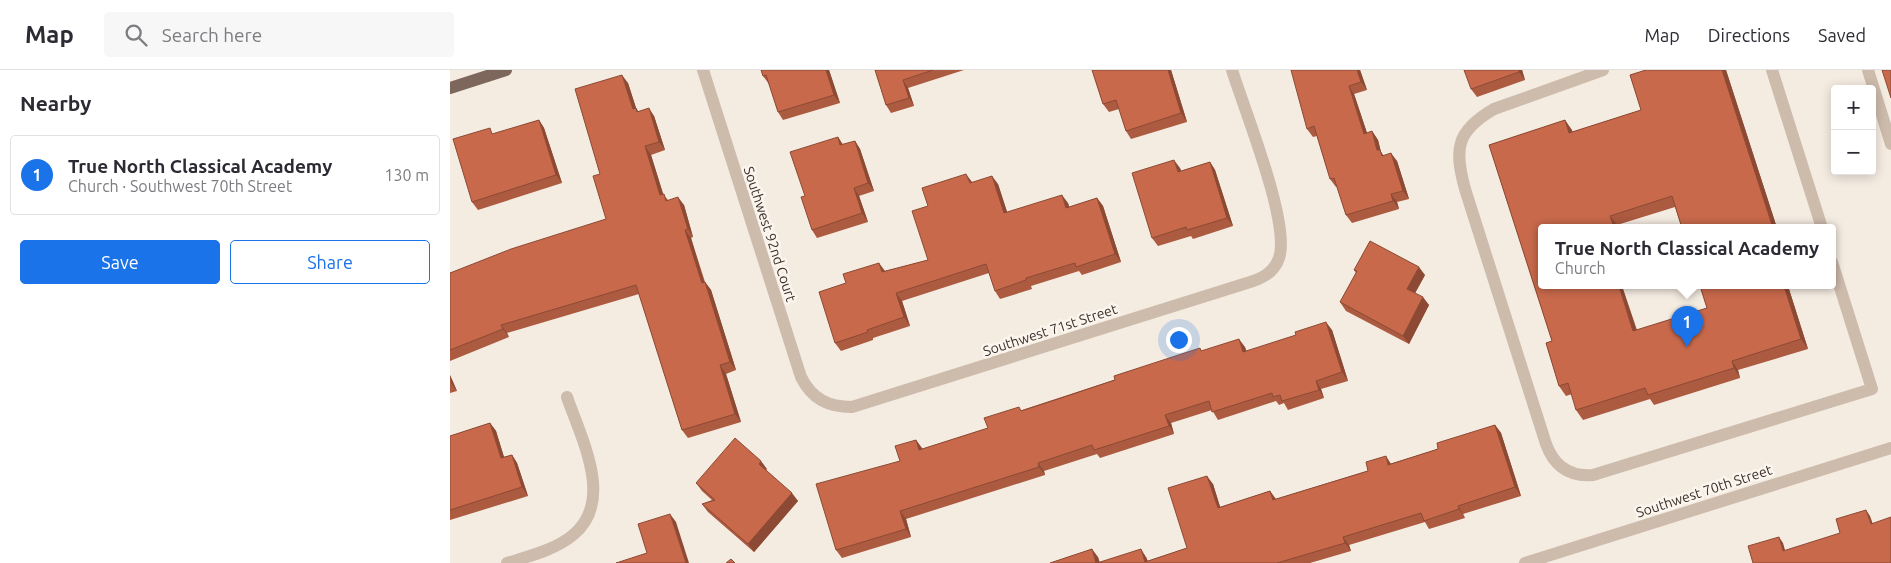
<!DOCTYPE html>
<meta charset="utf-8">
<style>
body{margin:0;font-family:Ubuntu,sans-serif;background:#f7f7f7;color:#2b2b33}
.controls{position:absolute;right:15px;top:15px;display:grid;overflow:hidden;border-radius:5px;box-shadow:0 2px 12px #0003}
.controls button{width:45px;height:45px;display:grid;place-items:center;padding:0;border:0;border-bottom:1px solid #e1e1e2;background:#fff;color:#2b2b33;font:25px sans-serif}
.you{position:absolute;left:728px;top:269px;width:18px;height:18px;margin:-12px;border:4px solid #fff;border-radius:50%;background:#1a73e8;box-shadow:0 0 0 8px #1a73e833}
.badge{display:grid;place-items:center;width:32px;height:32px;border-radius:50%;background:#1a73e8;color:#fff;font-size:16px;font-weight:700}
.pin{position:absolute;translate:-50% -41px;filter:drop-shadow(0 1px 2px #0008)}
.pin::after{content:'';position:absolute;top:26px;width:18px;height:15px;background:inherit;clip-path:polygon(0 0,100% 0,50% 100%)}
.popup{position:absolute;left:1088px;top:154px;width:298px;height:65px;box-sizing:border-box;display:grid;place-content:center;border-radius:5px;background:#fff;filter:drop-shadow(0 1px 4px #0005);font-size:16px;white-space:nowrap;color:#7c7c81}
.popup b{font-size:19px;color:#2b2b33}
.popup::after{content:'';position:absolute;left:50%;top:100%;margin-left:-10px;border:10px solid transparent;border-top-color:#fff}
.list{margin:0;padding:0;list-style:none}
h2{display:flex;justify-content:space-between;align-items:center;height:65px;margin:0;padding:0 20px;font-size:21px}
h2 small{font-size:16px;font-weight:400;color:#7c7c81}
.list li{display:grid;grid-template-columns:32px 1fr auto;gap:15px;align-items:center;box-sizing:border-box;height:80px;margin:0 10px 10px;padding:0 10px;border:1px solid #e1e1e2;border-radius:5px}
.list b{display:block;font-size:19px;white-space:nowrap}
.list p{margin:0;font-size:16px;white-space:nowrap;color:#7c7c81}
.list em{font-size:16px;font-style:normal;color:#7c7c81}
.actions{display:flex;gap:10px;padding:15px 20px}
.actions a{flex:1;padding:11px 0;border:1px solid #1a73e8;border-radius:5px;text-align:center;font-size:18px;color:#1a73e8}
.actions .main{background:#1a73e8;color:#fff}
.icon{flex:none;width:28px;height:28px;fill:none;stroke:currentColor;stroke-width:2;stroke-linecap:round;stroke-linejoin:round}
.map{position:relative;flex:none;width:1441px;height:493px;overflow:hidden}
header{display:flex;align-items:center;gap:30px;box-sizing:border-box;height:70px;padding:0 25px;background:#fff;border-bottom:1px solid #e1e1e2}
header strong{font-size:24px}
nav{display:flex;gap:28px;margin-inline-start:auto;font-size:18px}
.search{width:350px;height:45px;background:#f7f7f7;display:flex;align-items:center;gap:12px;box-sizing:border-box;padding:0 18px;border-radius:5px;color:#7c7c81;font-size:19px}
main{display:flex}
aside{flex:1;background:#fff}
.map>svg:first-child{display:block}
</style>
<header>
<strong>Map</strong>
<div class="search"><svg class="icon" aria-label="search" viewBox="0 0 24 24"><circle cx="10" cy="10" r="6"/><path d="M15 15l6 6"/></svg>Search here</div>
<nav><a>Map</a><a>Directions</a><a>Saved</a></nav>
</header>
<main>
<aside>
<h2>Nearby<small></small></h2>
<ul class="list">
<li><span class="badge">1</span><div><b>True North Classical Academy</b><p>Church · Southwest 70th Street</p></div><em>130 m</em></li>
</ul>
<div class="actions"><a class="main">Save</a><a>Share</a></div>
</aside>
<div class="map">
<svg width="1441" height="493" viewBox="0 0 1441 493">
<rect width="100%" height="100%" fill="#f4ebe1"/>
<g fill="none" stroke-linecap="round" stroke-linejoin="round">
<!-- minor -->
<g stroke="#cdbbac" stroke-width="12">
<path d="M 253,0 L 351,307 C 362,329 378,337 402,337 L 797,213 C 811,209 824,203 829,188 C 841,154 794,39 782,0"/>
<path d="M 1153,0 L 1044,39 C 1006,61 1004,79 1015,119 L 1096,374 C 1104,396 1119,407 1143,405 L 1422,319 L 1382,192"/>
<polyline points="1322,0 1372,158"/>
<polyline points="1418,0 1441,74"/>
<path d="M 57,493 C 79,486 105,480 123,465 C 165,431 131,368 117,327"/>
<polyline points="1075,493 1441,378"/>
</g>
<!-- major -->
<polyline stroke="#7d675c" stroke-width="12" points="0,18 56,0"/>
</g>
<!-- wall -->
<g fill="#ac5a40">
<polygon points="311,0 379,0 390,33 333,50 328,42 319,14 313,6"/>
<polygon points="425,0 514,0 458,18 464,36 441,43 436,35"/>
<polygon points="642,0 721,0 737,52 681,69 676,61 669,39 659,42 653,34"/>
<polygon points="910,0 917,20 904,24 917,63 922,61 928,70 931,82 933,85 947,91 959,129 947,132 949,139 902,153 896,145 887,117 886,117 880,109 867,66 863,67 857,59"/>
<polygon points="1072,0 1075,10 1027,27 1021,19"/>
<polygon points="1196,0 1276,0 1327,158 1232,158 1225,137 1167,155 1168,158 1092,158 1092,216 1172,216 1187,260 1257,238 1250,216 1338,216 1358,279 1288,300 1290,308 1204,335 1200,329 1133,350 1126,340 1122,324 1116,326 1109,316 1096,273 1102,271 1039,75 1115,50 1122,62 1191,40 1180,5"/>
<polygon points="178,13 186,38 188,41 204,46 215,80 201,85 213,124 218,130 234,135 243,167 241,168 255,212 261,220 286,300 276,304 291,352 238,368 232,360 189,224 57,263 59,267 0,291 0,203 156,149 150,104"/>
<polygon points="89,50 94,58 112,113 28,140 22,132 44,64"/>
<polygon points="388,67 393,75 405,71 410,79 424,121 409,126 418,152 367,168 362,160 355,126"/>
<polygon points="760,92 765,100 783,156 743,169 741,166 708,176 702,168 730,98 731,101"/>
<polygon points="522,113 548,114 557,142 618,133 619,137 647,128 653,136 671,192 632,205 629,201 581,216 582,219 550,229 545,221 539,203 452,231 460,256 423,268 423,270 391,281 385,273 435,201 478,190 478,136"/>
<polygon points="904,200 975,205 965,223 979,235 959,274 896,241 890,232 906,203"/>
<polygon points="882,260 898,311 871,319 874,328 838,340 834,333 829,335 826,331 768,350 762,340 721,353 724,364 650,388 647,384 594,401 595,405 456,449 461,467 392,488 386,480 450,391 466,370 472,379 538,358 572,340 752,281 795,277 796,281"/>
<polygon points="0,305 7,321 0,323"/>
<polygon points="40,353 46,361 54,387 62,385 67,393 78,426 0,450 0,366"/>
<polygon points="1045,355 1051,363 1071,426 1013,444 1015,448 979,459 975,452 899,475 901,481 860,493 600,493 648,487 649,492 696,487 698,491 737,478 763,414 770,437 820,421 826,429 988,379"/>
<polygon points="317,399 316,400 348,431 304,482 258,442 252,434 262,430 252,421 246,413"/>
</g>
<!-- shaded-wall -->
<g fill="#8c4a34">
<polygon points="376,0 379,0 390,33 384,25"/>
<polygon points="718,0 721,0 737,52 731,43"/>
<polygon points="907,0 910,0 917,20 911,12"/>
<polygon points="1069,0 1072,0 1075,10 1069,2"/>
<polygon points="1272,0 1276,0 1327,158 1323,158"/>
<polygon points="172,5 178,13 186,38 191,46 183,39"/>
<polygon points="453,10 458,18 464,36 459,28"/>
<polygon points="899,16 904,24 920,72 914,64"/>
<polygon points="199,38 204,46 215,80 209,72"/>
<polygon points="89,50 94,58 112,113 106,105"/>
<polygon points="1115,50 1122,60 1126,73 1119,63"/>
<polygon points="922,61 928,70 931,82 935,88 937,94 927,80"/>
<polygon points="388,67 393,75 390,75"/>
<polygon points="405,71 410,79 424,121 418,113"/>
<polygon points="195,76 201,85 216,133 210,125"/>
<polygon points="941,83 947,91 959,129 953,121"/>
<polygon points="724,90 730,98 734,110 728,102"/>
<polygon points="760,92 765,100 783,156 777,148"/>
<polygon points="516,104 522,112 525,122 520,113"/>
<polygon points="542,106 548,114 560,151 554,143"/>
<polygon points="404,118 409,126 418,152 412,143"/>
<polygon points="941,124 947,132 949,139 943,131"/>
<polygon points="612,125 618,133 622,146 616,138"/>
<polygon points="228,127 234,135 243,167 238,159"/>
<polygon points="647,128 653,136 671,192 665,184"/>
<polygon points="1160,146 1167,155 1168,158 1165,158 1164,157"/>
<polygon points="235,160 241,168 257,222 252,213"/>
<polygon points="429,193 435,201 438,210 432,202"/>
<polygon points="969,197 975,205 963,227 957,219"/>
<polygon points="255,212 261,220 286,300 280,292"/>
<polygon points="1169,216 1172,216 1190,271 1183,261"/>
<polygon points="1334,216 1338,216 1358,279 1351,269"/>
<polygon points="446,223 452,231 460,256 454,247"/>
<polygon points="973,227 979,235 959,274 953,266"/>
<polygon points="876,252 882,260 898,311 892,302"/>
<polygon points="51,255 57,263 59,267 53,259"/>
<polygon points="789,269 795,277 799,290 793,282"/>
<polygon points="1282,291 1288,300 1290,308 1284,298"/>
<polygon points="270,295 276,304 291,352 285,344"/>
<polygon points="0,305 7,321 1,313"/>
<polygon points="866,311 871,319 874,328 869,320"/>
<polygon points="715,345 721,353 724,364 719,356"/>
<polygon points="40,353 46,361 57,397 51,388"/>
<polygon points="1045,355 1051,363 1071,426 1065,417"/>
<polygon points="466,370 472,378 475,388 469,380"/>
<polygon points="62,385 67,393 78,426 72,417"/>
<polygon points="936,386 941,394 938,395"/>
<polygon points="311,391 317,399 314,402 309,394"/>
<polygon points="588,393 594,401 595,405 589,397"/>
<polygon points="757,406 763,414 773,446 768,438"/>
<polygon points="820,421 826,430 823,430"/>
<polygon points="342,423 348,431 304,482 298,474"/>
<polygon points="1008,436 1013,444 1015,448 1009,439"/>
<polygon points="1416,440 1420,446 1425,460 1421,454"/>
<polygon points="450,441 456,449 461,467 456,459"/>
<polygon points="220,444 226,452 239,493 236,493"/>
<polygon points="893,467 899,475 901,481 895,473"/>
<polygon points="1329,467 1333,473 1337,487 1333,481"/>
<polygon points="642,479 648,487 650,493 646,493"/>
<polygon points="691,479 696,487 698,493 695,493"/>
</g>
<!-- building -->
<g fill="#c8694b" stroke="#8c4a34">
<polygon points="311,0 376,0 384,25 328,42 316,5 313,6"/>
<polygon points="425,0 483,0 453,10 459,28 436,35"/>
<polygon points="642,0 718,0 731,43 676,61 666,30 653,34"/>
<polygon points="841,0 907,0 911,12 899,16 914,64 922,61 927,80 930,80 932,86 941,83 953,121 941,124 943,131 896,145 884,108 880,109 864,56 857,59"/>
<polygon points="1014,0 1069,0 1069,2 1021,19"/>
<polygon points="1196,0 1272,0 1323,158 1232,158 1222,126 1160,146 1164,157 1161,158 1092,158 1092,216 1169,216 1183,261 1257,238 1250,216 1334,216 1351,269 1282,291 1284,298 1198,325 1195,318 1126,340 1118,313 1109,316 1096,273 1102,271 1039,75 1115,50 1119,63 1191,40 1180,5"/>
<polygon points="1432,0 1441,0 1441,28"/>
<polygon points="172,5 183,39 186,38 187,42 199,38 209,72 195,76 210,125 214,124 216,131 228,127 238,159 235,160 252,213 255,212 280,292 270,295 285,344 232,360 186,215 51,255 53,259 0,280 0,203 61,179 156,149 143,106 150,104 125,19"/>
<polygon points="89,50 106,105 22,132 3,69 40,58 42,64"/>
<polygon points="388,67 390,75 405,71 418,113 404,118 412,143 362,160 351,127 355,126 340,82"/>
<polygon points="724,90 728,102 760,92 777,148 737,160 736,157 702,168 682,103"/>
<polygon points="516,104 520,113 542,106 554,143 612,125 616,138 647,128 665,184 626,197 625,193 576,208 576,210 545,221 536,194 446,223 454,247 417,260 418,262 385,273 369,222 396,213 393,204 429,193 432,202 478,190 462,141 478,136 472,118"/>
<polygon points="920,171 969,197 957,219 973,227 953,266 890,232 907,201 904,200"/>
<polygon points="876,252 892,302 866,311 869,320 832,331 830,325 823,327 822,323 762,342 759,331 715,345 719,356 644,380 642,375 588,393 589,397 450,441 456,459 386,480 366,414 450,391 445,376 466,370 469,380 538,358 534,348 569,337 571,341 611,328 665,310 664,306 750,278 751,281 789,269 793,282 846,265 845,262"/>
<polygon points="40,353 51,388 62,385 72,417 0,440 0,366"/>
<polygon points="1045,355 1065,417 1008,436 1009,439 974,451 971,443 893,467 895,473 827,493 647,493 691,479 695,492 737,478 718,418 757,406 768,438 820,421 823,430 918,401 916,392 936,386 938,395 988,379 987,373"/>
<polygon points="285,368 311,391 309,394 342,423 298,474 252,434 265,430 246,413"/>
<polygon points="1416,440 1421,454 1441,447 1441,493 1303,493 1298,476 1329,467 1333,481 1390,463 1386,449"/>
<polygon points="220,444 236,493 166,493 197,483 188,454"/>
<polygon points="642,479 646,493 600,493"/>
<polygon points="281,489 285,493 276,493"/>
</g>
<g text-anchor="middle" stroke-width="5" stroke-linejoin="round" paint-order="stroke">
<!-- street labels -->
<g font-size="14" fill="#3b302b" stroke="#fbf5ee">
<text transform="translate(320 164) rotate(72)" y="5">Southwest 92nd Court</text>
<text transform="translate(600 260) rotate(-18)" y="5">Southwest 71st Street</text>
<text transform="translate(1254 421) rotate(-18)" y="5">Southwest 70th Street</text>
</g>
</g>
</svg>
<div class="controls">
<button>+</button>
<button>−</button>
</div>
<div class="you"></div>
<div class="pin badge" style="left:1237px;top:277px">1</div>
<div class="popup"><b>True North Classical Academy</b>Church</div>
</div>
</main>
